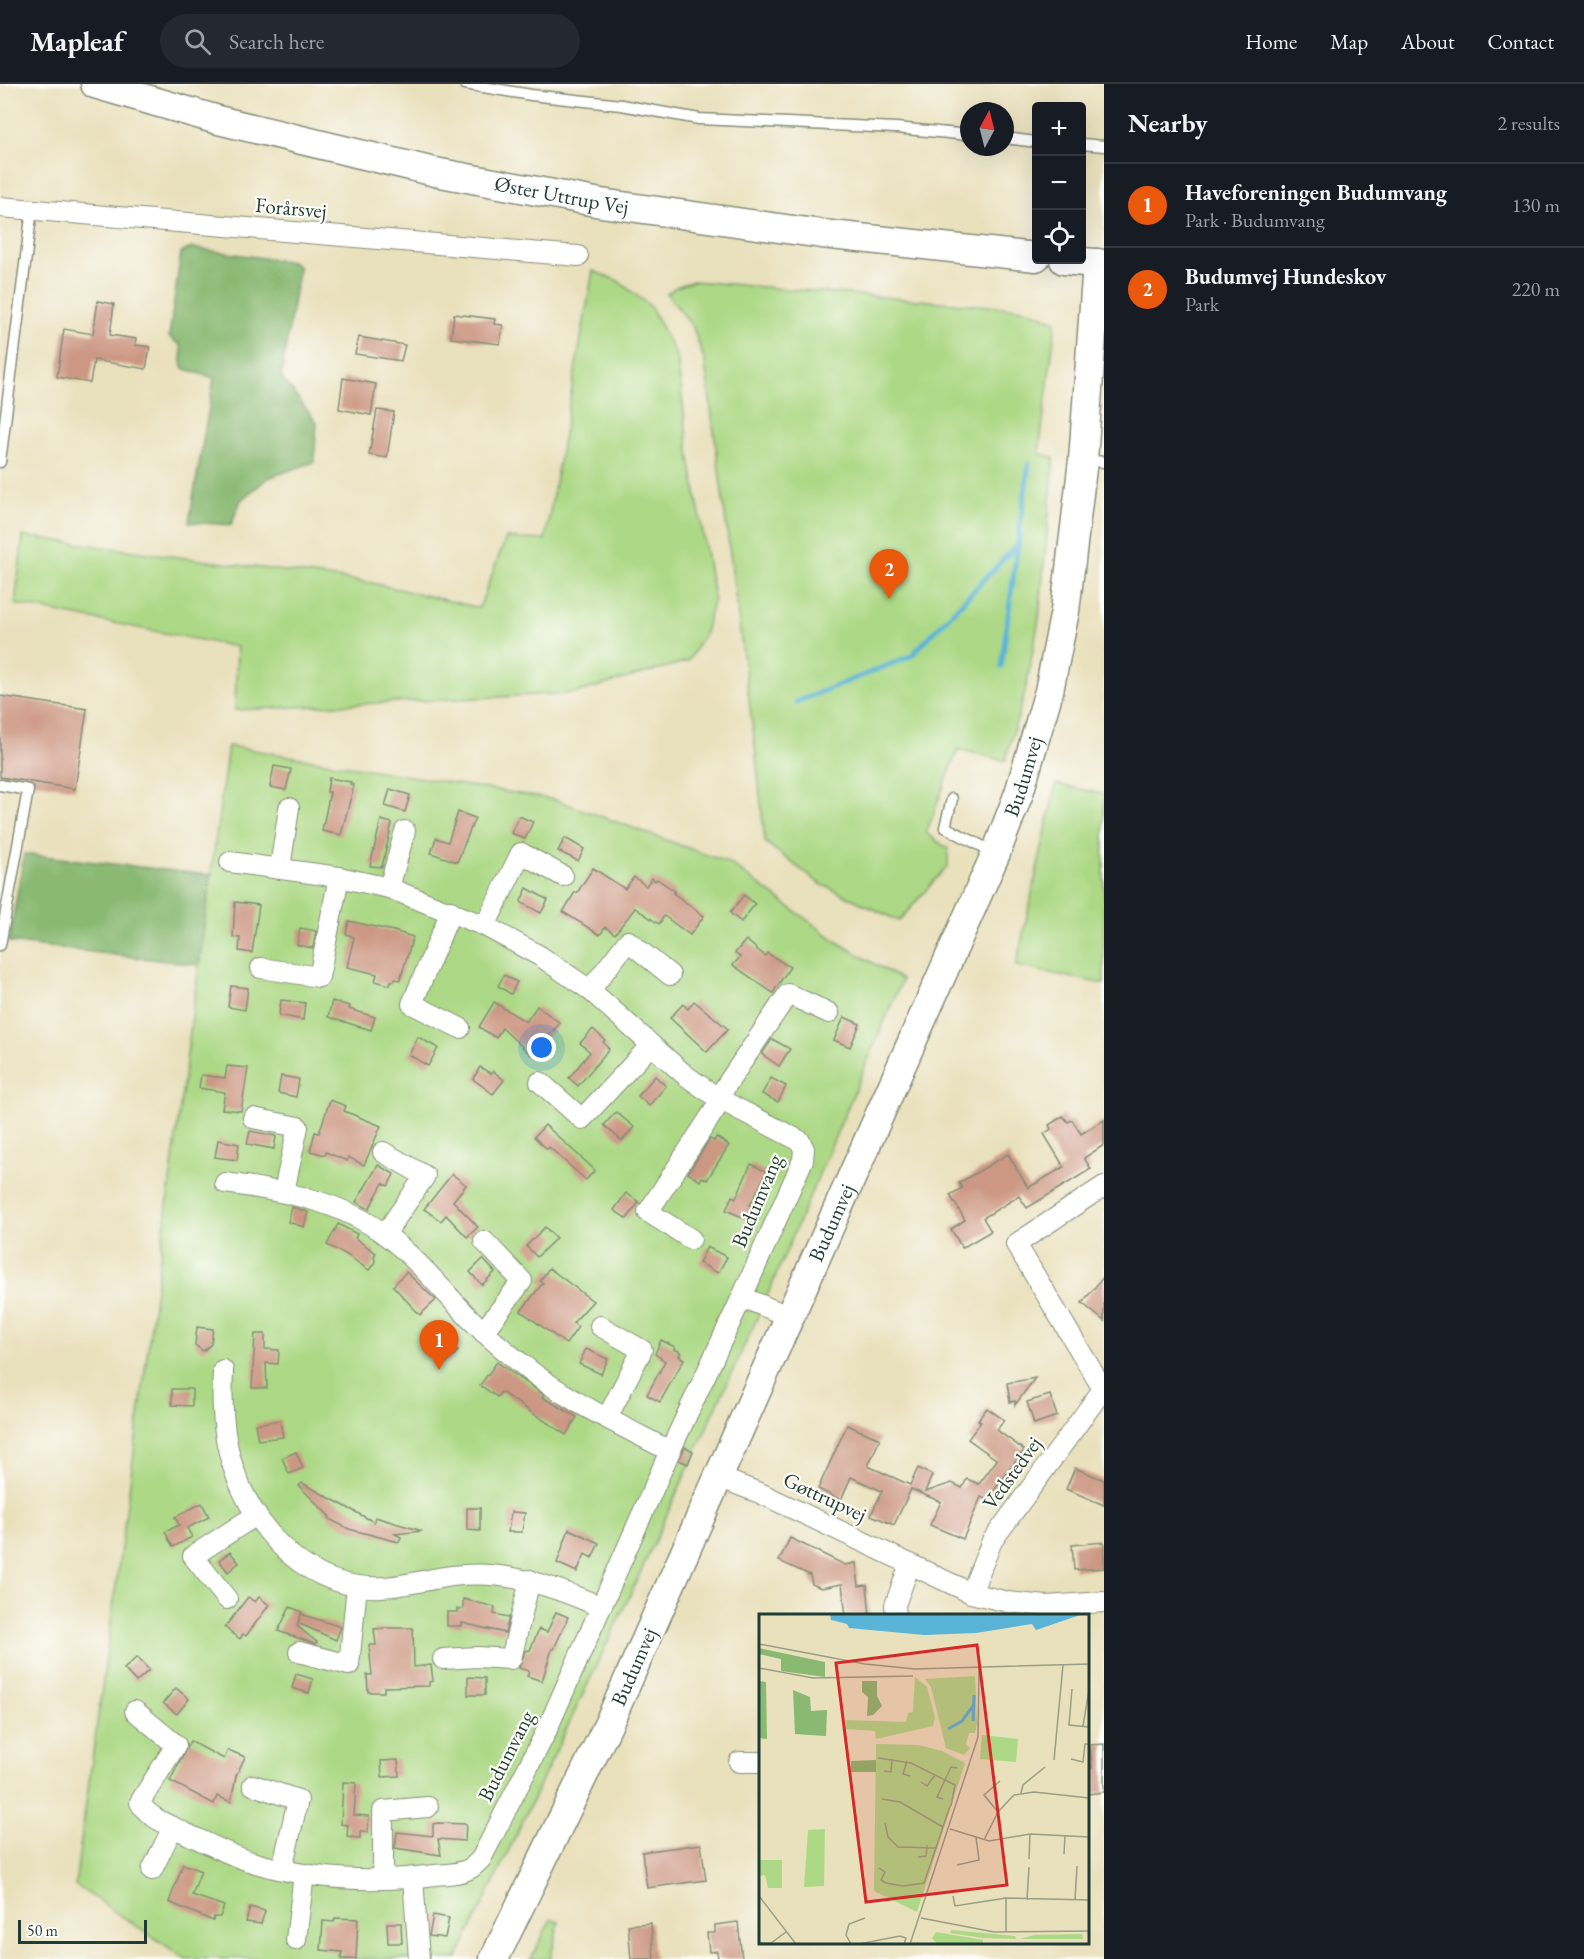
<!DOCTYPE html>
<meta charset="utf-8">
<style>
body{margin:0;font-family:"EB Garamond",serif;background:#242831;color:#f1f3f6}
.controls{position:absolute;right:18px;top:18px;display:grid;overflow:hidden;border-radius:6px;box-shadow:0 6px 24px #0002}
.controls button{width:54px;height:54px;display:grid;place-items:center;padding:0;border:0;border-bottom:2px solid #363941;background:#171b24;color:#f1f3f6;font:30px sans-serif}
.compass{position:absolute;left:960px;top:18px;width:54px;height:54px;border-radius:50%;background:#171b24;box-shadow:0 6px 24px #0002;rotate:7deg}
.scale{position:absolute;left:18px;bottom:15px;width:129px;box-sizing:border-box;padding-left:6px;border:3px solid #1f3d34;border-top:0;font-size:16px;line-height:21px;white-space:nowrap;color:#1f3d34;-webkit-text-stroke:4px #fdfcf7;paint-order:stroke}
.you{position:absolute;left:542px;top:964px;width:21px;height:21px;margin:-15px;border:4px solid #fff;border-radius:50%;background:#1a73e8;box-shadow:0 0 0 9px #1a73e833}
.badge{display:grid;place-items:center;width:39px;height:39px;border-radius:50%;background:#ea580c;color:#fff;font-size:20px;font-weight:700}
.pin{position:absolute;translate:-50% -50px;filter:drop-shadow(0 2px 3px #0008)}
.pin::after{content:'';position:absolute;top:32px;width:21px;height:18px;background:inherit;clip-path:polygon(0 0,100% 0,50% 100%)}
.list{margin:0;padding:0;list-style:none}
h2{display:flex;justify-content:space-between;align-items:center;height:78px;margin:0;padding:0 24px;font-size:26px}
h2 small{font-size:20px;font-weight:400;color:#9ea1a6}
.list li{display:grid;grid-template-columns:39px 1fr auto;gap:18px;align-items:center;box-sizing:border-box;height:84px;padding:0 24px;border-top:2px solid #363941}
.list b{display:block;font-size:22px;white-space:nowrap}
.list p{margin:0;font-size:20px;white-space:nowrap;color:#9ea1a6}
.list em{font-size:20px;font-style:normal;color:#9ea1a6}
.icon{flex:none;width:33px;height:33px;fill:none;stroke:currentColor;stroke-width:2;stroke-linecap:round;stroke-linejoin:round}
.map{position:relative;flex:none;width:1104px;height:1875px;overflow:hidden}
header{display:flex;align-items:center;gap:36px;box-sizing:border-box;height:84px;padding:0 30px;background:#171b24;border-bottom:2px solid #363941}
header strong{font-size:28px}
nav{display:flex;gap:33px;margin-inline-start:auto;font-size:21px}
.search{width:420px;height:54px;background:#242831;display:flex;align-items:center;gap:15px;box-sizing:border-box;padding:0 21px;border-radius:33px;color:#9ea1a6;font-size:22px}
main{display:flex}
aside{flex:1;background:#171b24}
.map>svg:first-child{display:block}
</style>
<header>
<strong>Mapleaf</strong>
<div class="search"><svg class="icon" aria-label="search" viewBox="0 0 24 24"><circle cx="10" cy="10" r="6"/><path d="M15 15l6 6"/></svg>Search here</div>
<nav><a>Home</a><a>Map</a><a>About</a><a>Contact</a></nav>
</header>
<main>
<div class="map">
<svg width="1104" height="1875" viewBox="0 0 1104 1875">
<rect width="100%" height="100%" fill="#fdfcf7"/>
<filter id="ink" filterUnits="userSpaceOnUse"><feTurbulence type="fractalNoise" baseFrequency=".0167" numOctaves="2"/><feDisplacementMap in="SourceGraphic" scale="12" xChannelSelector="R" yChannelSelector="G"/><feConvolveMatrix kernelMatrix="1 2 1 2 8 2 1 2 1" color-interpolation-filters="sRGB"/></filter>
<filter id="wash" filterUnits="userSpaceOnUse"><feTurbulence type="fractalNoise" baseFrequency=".008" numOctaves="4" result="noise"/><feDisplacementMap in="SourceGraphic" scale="24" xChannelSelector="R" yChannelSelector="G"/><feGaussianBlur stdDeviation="1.35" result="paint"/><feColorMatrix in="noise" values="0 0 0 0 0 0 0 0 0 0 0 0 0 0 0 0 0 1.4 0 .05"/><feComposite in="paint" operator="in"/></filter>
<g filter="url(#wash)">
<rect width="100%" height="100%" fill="#e9e0bc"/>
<!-- green -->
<g fill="#add986" stroke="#668b5d" stroke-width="1.5">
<polygon points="593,187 618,197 650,222 677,273 689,369 714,514 705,549 688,577 575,609 235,626 237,563 15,520 23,452 372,499 479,524 506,454 545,456"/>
<polygon points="693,197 1024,225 1056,237 1039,369 1054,374 1039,535 1025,608 1005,677 958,665 926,749 948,765 948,781 899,837 819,799 765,758 755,662 705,278 693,243 667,210 676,203"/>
<polygon points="228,662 556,716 729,779 839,859 902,896 768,1210 631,1509 457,1875 186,1875 75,1801 135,1362"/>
<polygon points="1056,700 1104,710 1104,900 1016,882"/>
<polygon points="551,1835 559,1837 550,1875 531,1875"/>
</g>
<!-- forest -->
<g fill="#8ab973" stroke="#547b54" stroke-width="1.5">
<polygon points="192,164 292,178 299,183 281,293 317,339 314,378 268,394 241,416 231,441 189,438 214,294 182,284 181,262 169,253 181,168"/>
<polygon points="24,770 211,791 199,881 9,858"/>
</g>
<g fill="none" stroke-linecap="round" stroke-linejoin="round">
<!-- stream -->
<g stroke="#5ab4d7" stroke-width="5">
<polyline points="1001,583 1029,379"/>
<polyline points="796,618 911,572 1018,460"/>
</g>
</g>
<g id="blocks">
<!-- building -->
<g fill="#cc9783">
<polygon points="98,217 114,220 110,251 136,255 135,261 150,263 146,285 94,276 90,299 57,293 64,245 93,250"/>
<polygon points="454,230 495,235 494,240 503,241 500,260 451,254"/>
<polygon points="359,253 405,261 401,277 355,270"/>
<polygon points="343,294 376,300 371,331 339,325"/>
<polygon points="377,326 394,328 387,374 369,371"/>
<polygon points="0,612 87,625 75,705 0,693"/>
<polygon points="274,682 291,685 286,706 270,703"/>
<polygon points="329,694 351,698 350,700 354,701 341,751 322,747 330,708 327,708"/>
<polygon points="390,705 410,711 405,728 385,722"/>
<polygon points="458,728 475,734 457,778 431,769 436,754 448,758"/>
<polygon points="519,732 533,738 525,755 511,749"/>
<polygon points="381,736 392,739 382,783 370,782"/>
<polygon points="565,754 584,765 578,777 558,767"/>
<polygon points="593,784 625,805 634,793 646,802 652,794 655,797 657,795 675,807 673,809 704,832 690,851 664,832 659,840 635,824 615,850 605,843 600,851 563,828 575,808 577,809"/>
<polygon points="527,804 548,816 541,829 522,819 521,817"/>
<polygon points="744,811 755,820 741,838 730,829"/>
<polygon points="235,818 259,821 252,869 239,867 240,854 233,853"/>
<polygon points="349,837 394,847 413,853 400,896 395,895 394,897 391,897 390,901 375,897 377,890 347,883 354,853 346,850"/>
<polygon points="300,844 316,847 313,864 297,861"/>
<polygon points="746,856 765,872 767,869 790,883 773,909 733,881 740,873 735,869"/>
<polygon points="504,891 517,898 511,910 498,902"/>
<polygon points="231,902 248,904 245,926 228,923"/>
<polygon points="281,916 305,919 303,936 279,931"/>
<polygon points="332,917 350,922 349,925 375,933 371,946 328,933"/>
<polygon points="694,917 728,945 707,968 670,934 683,920 688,925"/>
<polygon points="494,918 526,938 537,922 560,939 531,971 502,944 496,954 479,943"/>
<polygon points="844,933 860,940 850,963 834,956"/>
<polygon points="593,945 605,956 603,958 609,965 578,1002 569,994 590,968 580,959"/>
<polygon points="418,953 438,964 428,982 409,971"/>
<polygon points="772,955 790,965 779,982 762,970"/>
<polygon points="227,982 248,984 241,1027 222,1025 225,1008 199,1004 201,991 225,994"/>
<polygon points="480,983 491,990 493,987 504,996 493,1010 473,995"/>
<polygon points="281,992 299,995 296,1013 278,1009"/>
<polygon points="655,992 666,1002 649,1022 638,1012"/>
<polygon points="771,994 786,1002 778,1018 762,1010"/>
<polygon points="330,1016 346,1022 344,1027 381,1042 364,1081 348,1073 347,1077 326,1068 325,1071 310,1067 315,1048 319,1049"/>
<polygon points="616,1028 634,1043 622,1057 604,1041"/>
<polygon points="1063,1032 1068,1038 1072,1036 1081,1050 1104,1036 1104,1061 1084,1074 1091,1085 1027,1124 1019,1112 983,1134 991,1147 962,1164 951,1145 965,1136 950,1111 962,1104 959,1099 1008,1070 1028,1104 1064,1083 1044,1050 1051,1045 1049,1041"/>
<polygon points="545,1041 595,1086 586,1096 549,1063 547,1065 534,1053"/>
<polygon points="250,1047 276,1052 274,1065 247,1060"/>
<polygon points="716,1053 729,1061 707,1096 702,1093 700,1097 688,1089 710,1055 714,1057"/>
<polygon points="218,1056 239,1060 237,1076 215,1073"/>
<polygon points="751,1080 767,1088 750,1121 753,1122 747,1135 726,1126 732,1112 736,1114"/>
<polygon points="378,1081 394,1090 388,1102 383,1099 369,1125 356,1118"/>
<polygon points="452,1090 466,1101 453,1117 478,1143 467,1153 446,1131 441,1137 424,1125"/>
<polygon points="626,1109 639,1118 627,1135 614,1126"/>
<polygon points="292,1123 308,1128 304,1143 288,1138"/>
<polygon points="338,1140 357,1150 355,1154 376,1169 374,1172 375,1178 369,1186 345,1170 327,1161"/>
<polygon points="545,1143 556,1154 537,1173 526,1162"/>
<polygon points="707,1163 727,1173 718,1189 699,1179"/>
<polygon points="483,1175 495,1188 482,1201 470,1188"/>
<polygon points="549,1184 593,1217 573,1239 578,1243 566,1260 521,1227 543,1199 540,1197"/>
<polygon points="406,1188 436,1216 420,1231 393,1202"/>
<polygon points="1104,1192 1104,1237 1082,1219"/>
<polygon points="197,1243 213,1245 211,1260 203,1267 195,1261"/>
<polygon points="255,1250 265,1250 265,1265 279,1266 278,1280 266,1279 267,1304 252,1304"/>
<polygon points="661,1256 675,1263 674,1265 681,1268 679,1272 684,1275 660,1318 647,1311 665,1277 655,1270"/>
<polygon points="446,1257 458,1267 445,1280 435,1270"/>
<polygon points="586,1265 608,1275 601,1290 579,1280"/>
<polygon points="497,1278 544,1311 542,1313 577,1333 566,1351 501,1308 497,1313 480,1301"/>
<polygon points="1035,1294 1015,1321 1015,1317 1010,1318 1007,1299"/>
<polygon points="172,1305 192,1305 192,1322 172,1321"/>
<polygon points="1050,1311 1057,1332 1034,1340 1027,1318"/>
<polygon points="987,1324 1004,1336 997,1346 1024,1366 987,1416 981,1413 963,1455 930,1441 941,1418 911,1405 894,1441 871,1431 882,1407 851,1393 841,1416 818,1405 847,1341 880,1355 868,1382 910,1401 918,1384 932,1391 925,1408 952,1399 962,1404 967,1395 979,1400 997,1376 968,1355 981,1338 978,1336"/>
<polygon points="280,1336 283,1353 258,1356 255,1340"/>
<polygon points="685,1363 693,1367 688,1380 679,1376"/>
<polygon points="296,1368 303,1384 289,1390 282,1374"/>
<polygon points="1075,1384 1104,1396 1104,1421 1066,1405"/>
<polygon points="302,1399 374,1438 375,1433 422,1447 395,1450 401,1453 399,1458 349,1445 329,1435 330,1433 299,1402"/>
<polygon points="202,1419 209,1433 187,1444 192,1453 173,1463 165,1448 179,1441 175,1433"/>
<polygon points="467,1424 480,1424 480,1447 467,1446"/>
<polygon points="511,1428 525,1429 522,1448 508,1448"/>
<polygon points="569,1445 599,1459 592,1474 585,1470 577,1488 557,1479"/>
<polygon points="790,1454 845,1481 856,1479 859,1502 867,1501 870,1532 846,1532 842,1500 821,1504 812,1500 810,1491 779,1477"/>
<polygon points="1104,1458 1104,1484 1074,1486 1072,1461"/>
<polygon points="230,1468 239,1479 228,1488 219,1476"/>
<polygon points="248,1513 255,1518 259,1513 269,1521 246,1552 243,1550 240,1555 225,1543"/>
<polygon points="463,1515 495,1523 494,1530 509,1533 505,1549 462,1539 462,1542 447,1542 447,1528 457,1528 457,1525 463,1525"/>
<polygon points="290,1523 302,1528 297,1542 317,1558 315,1560 278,1547"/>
<polygon points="556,1528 568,1533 554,1565 552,1565 542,1597 527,1592 529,1587 519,1584 525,1567 530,1566 539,1545 547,1548"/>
<polygon points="301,1530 341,1543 336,1556 298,1539"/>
<polygon points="387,1544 413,1544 414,1583 431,1581 433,1597 429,1598 429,1602 384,1603 384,1608 368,1608 367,1591 372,1591 369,1561 376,1561 374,1545"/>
<polygon points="137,1573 149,1586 136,1598 124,1585"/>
<polygon points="296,1590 313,1595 309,1609 292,1604"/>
<polygon points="468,1593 485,1594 485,1611 468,1611"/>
<polygon points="176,1604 189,1615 177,1630 163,1619"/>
<polygon points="190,1657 224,1675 228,1666 245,1673 236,1692 231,1718 217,1712 214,1720 170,1697"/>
<polygon points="1104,1660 1104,1708 1088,1710 1088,1685 1092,1684 1090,1661"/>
<polygon points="398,1676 399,1692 382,1693 381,1677"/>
<polygon points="343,1698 356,1699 354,1731 369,1732 368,1748 360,1748 360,1754 347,1753 348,1741 341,1740"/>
<polygon points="437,1739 466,1740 465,1757 438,1755 441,1771 395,1764 397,1748 433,1752 433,1740"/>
<polygon points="701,1760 706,1796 647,1804 642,1768"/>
<polygon points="183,1780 201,1787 192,1811 224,1822 220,1833 214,1833 213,1837 169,1818"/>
<polygon points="250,1823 265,1827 261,1840 246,1838"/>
<polygon points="433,1831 449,1834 445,1854 429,1852"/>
<polygon points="335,1834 358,1835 356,1875 341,1875 342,1868 321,1866 323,1837 334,1838"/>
<polygon points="738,1838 742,1875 718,1875 717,1867 709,1868 707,1849 715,1849 715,1841"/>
<polygon points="387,1839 401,1839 402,1859 388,1859"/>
<polygon points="651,1839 654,1875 631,1875 628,1841"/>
</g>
</g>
</g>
<g filter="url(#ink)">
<use href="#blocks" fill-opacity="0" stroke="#848e78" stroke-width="1.5"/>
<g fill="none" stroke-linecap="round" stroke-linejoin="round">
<defs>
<g id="lane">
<polyline points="465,0 531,11 621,21 699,35 896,44 969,51"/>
<polyline points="1005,54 1036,58"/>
<polyline points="1082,60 1104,62"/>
<polyline points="1083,376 1104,378"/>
<polyline points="0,378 32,125"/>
<polyline points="0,701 28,706 0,861"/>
<polyline points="952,715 945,743 995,769"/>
</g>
<g id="street">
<polyline points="0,123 578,172"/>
<polyline points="230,778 339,793 389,804 485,842 540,872 590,906 685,991 719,1015 800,1057 804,1065 803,1076 742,1213 790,1233"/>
<polyline points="280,784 289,724"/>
<polyline points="389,804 405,747"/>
<polyline points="451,827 412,920 460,944"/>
<polyline points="485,842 521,769 563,792"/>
<polyline points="261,884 319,893 339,793"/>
<polyline points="590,906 628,857 670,891"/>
<polyline points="540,998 582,1035 651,961"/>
<polyline points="253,1034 298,1043 284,1107"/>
<polyline points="383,1068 425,1092 385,1150"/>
<path d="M 225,1099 C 282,1107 340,1116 387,1152 C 412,1171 433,1195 455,1219 C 474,1240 495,1259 518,1277 C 563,1315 618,1340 670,1367"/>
<polyline points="691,1155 648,1128 716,1024 725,1003 788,910 829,929"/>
<polyline points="600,1242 642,1266 607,1334"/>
<polyline points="483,1248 522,1197 484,1157"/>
<path d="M 223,1286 C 222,1309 222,1332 226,1355 C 238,1421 286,1491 357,1502 C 388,1507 421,1496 452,1492 C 505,1485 553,1502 601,1523"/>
<polyline points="1103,1305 1016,1160 1104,1102"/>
<polyline points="718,1393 762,1410 971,1509 1008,1518 1046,1522 1104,1518"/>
<polyline points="971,1509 992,1457 1104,1304"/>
<polyline points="227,1515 193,1472 256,1431"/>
<polyline points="896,1532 895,1521 910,1480"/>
<polyline points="299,1568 349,1581 357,1502"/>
<polyline points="443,1575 477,1573 511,1575 530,1496"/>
<path d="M 135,1627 L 176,1661 L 140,1718 C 146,1733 171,1742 185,1749 C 207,1759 229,1771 252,1778 C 311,1796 374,1799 435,1791 C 446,1790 461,1790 471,1784 C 474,1782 478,1778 481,1775 L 545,1650 L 670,1367 L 742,1213"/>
<polyline points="739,1678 760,1678"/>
<polyline points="253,1701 298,1716 282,1785"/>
<polyline points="152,1786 173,1743"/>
<polyline points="413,1794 419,1875"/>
<polyline points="383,1795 383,1727 428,1723"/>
<polyline points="296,1856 304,1790"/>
</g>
<g id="secondary">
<path id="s1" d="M 95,0 L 218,36 L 435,88 L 601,119 L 822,150 L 1036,173"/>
<polyline points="1064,176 1104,180"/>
<path id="s2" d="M 494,1875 L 608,1641 L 996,769 L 1019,709 L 1049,607 L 1065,527 L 1083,376 L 1097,179"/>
</g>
</defs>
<!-- lane casing -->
<use href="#lane" stroke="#848e78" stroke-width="13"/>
<!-- street casing -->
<use href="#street" stroke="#848e78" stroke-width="22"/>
<!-- secondary casing -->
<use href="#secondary" stroke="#848e78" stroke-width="31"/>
<!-- lane -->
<use href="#lane" stroke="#fff" stroke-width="10"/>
<!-- street -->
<use href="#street" stroke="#fff" stroke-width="20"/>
<!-- secondary -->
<use href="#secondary" stroke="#fff" stroke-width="28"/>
</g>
</g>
<g text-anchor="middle" stroke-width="4.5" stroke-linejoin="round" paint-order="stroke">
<!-- street labels -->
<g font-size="21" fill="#1f3d34" stroke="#fdfcf7">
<text dy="7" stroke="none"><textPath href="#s1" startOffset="480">Øster Uttrup Vej</textPath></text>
<text transform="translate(291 124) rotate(5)" y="7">Forårsvej</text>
<text dy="7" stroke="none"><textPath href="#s2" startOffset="1296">Budumvej</textPath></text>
<text transform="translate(757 1117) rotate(-67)" y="7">Budumvang</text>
<text dy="7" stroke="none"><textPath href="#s2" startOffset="810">Budumvej</textPath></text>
<text transform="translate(1012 1389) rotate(-54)" y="7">Vedstedvej</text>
<text transform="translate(825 1413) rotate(25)" y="7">Gøttrupvej</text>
<text dy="7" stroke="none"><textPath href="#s2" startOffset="324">Budumvej</textPath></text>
<text transform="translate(506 1672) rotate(-63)" y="7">Budumvang</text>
</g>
</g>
<!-- overview -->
<g transform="translate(759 1530)">
<rect width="330" height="330" fill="#e9e0bc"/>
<path d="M 216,62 L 218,110 L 216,119 L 210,119 L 207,130 L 211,134 L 205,141 L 187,134 L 172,73 L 166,65 ZM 156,63 L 168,73 L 176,103 L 174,112 L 117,125 L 116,117 L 87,115 L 87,106 L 147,108 L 149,99 L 154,98 ZM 223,121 L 259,125 L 257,148 L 221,145 ZM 117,130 L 160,131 L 183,137 L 206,149 L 158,298 L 115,277 ZM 66,215 L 65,272 L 45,273 L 49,216 ZM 0,246 L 23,246 L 23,274 L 9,274 L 6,261 L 0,262 ZM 192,316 L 256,322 L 257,325 L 224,324 L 191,319 ZM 177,318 L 224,326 L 224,330 L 178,330 L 173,324 ZM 275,321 L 323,320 L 324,325 L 261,325 Z" fill="#add986"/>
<path d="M 0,34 L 66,48 L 66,63 L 22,57 L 22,45 L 0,40 ZM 0,67 L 7,68 L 8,125 L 0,124 ZM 103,67 L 118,67 L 118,82 L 123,92 L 114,101 L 108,102 L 109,83 L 103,78 ZM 34,76 L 51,83 L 52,97 L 68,96 L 67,122 L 36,120 ZM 117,146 L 117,158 L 92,158 L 92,147 Z" fill="#8ab973"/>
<path d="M 71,0 L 324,0 L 277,16 L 273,10 L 217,19 L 165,21 L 90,14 L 88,10 L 72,6 Z" fill="#5ab4d7"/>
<path fill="none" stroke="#5ab4d7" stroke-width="3" d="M 214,107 L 215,81M 189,115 L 203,107 L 214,92"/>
<path fill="none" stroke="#989f86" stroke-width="1.5" d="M 0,30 L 106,50 L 156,55 L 330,50M 0,54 L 54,64 L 154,62M 313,75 L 310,111 L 330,113M 324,112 L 330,76M 119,144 L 152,149 L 196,171 L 192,192M 312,145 L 324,148 L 326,130 L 330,130M 295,146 L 304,51M 148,147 L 144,160 L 151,162M 125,157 L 132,158 L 133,145M 162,168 L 168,172 L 176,161M 262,179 L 264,171 L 286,153M 123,185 L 141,188 L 184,213M 184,185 L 178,183 L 192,153 L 198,154M 239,198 L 225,181 L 241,167M 126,209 L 129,223 L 139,233 L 178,234M 191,215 L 230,227 L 271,220 L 330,223M 225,226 L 239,198 L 255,181 L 275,178 L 330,184M 305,240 L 306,222M 159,243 L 167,242 L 168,231M 270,245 L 271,220M 198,251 L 220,246 L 217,223M 120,254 L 126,258 L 122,266 L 127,269 L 144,272 L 165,269 L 191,192M 0,282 L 37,330M 194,282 L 196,292 L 247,284M 268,286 L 270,253M 316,286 L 318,252M 162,304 L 235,318 L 330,317M 247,318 L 247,284 L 330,286M 0,329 L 12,329 L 27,318M 92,330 L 87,321 L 90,310 L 106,304M 100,330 L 141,322 L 147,324 L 145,330M 151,330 L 219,123 L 220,54"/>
<path fill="#d62828" fill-opacity="0.15" stroke="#d62828" stroke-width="3" d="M 218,31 L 248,271 L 107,288 L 77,49 Z"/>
<rect width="330" height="330" fill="none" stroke="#1f3d34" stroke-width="3"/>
</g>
</svg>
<div class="controls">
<button>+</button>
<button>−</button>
<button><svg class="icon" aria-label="locate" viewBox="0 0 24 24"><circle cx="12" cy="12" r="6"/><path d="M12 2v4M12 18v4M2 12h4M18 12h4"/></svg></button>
</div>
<svg class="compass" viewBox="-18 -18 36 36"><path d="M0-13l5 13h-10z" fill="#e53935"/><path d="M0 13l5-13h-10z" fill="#9ea1a6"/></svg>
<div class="scale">50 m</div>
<div class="you"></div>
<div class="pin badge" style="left:439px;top:1286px">1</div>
<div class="pin badge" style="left:889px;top:515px">2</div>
</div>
<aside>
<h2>Nearby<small>2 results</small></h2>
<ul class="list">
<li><span class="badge">1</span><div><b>Haveforeningen Budumvang</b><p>Park · Budumvang</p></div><em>130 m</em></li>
<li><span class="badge">2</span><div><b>Budumvej Hundeskov</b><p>Park</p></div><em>220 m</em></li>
</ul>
</aside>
</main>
